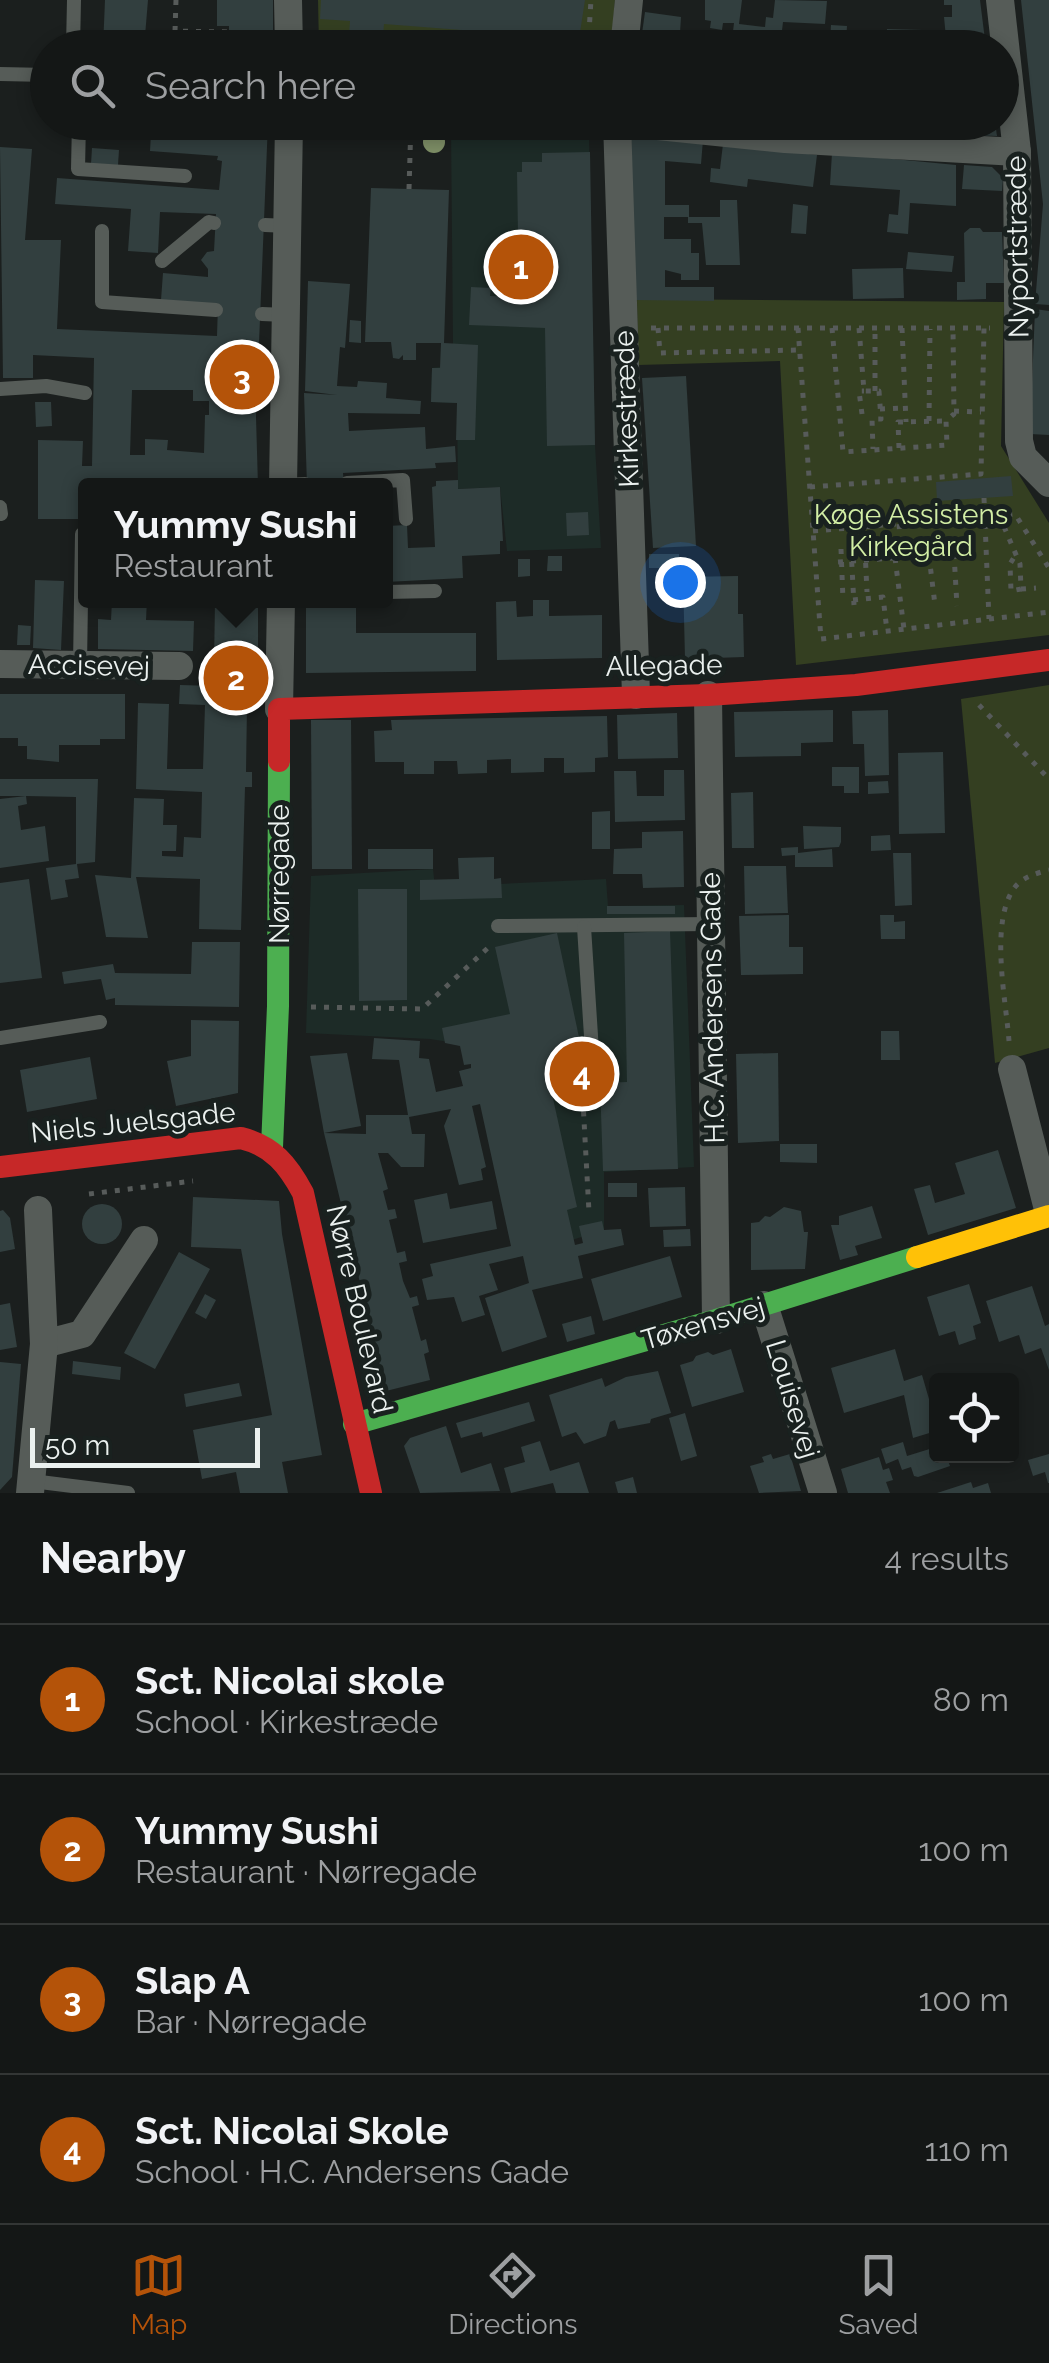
<!DOCTYPE html>
<meta charset="utf-8">
<style>
body{margin:0;font-family:Raleway,sans-serif;background:#212423;color:#f1f3f6}
.controls{position:absolute;right:30px;bottom:30px;display:grid;overflow:hidden;border-radius:10px;box-shadow:0 5px 15px #0003}
.controls button{width:90px;height:90px;display:grid;place-items:center;padding:0;border:0;border-bottom:2px solid #333635;background:#141716;color:#f1f3f6;font:50px sans-serif}
.scale{position:absolute;left:30px;bottom:25px;width:230px;box-sizing:border-box;padding-left:10px;border:5px solid #ebf1ef;border-top:0;font-size:28px;line-height:35px;white-space:nowrap;color:#ebf1ef;-webkit-text-stroke:8px #19211f;paint-order:stroke}
.you{position:absolute;left:680px;top:582px;width:35px;height:35px;margin:-25px;border:8px solid #fff;border-radius:50%;background:#1a73e8;box-shadow:0 0 0 15px #1a73e833}
.badge{display:grid;place-items:center;width:65px;height:65px;border-radius:50%;background:#b45309;color:#fff;font-size:32px;font-weight:700}
.pin{position:absolute;translate:-50% -50%;border:5px solid #fff;box-shadow:0 2px 10px #0006}
.popup{position:absolute;left:78px;top:478px;width:315px;height:130px;box-sizing:border-box;display:grid;place-content:center;border-radius:10px;background:#141716;filter:drop-shadow(0 2px 8px #0005);font-size:32px;white-space:nowrap;color:#9d9fa1}
.popup b{font-size:38px;color:#f1f3f6}
.popup::after{content:'';position:absolute;left:50%;top:100%;margin-left:-20px;border:20px solid transparent;border-top-color:#141716}
.list{margin:0;padding:0;list-style:none}
h2{display:flex;justify-content:space-between;align-items:center;height:130px;margin:0;padding:0 40px;font-size:42px}
h2 small{font-size:32px;font-weight:400;color:#9d9fa1}
.list li{display:grid;grid-template-columns:65px 1fr auto;gap:30px;align-items:center;box-sizing:border-box;height:150px;padding:0 40px;border-top:2px solid #333635}
.list b{display:block;font-size:38px;white-space:nowrap}
.list p{margin:0;font-size:32px;white-space:nowrap;color:#9d9fa1}
.list em{font-size:32px;font-style:normal;color:#9d9fa1}
.icon{flex:none;width:55px;height:55px;fill:none;stroke:currentColor;stroke-width:2;stroke-linecap:round;stroke-linejoin:round}
.map{position:relative;flex:none;width:1049px;height:1493px;overflow:hidden}
.search{position:absolute;background:#141716;box-shadow:0 5px 15px #0003;left:30px;right:30px;top:30px;height:110px;display:flex;align-items:center;gap:25px;box-sizing:border-box;padding:0 35px;border-radius:55px;color:#9d9fa1;font-size:38px}
.sheet{height:730px;background:#141716}
nav{display:flex;justify-content:space-around;align-items:center;box-sizing:border-box;height:140px;border-top:2px solid #333635;background:#141716;font-size:28px;color:#9d9fa1}
nav a{display:grid;justify-items:center;gap:5px}
nav .on{color:#b45309}
.map>svg:first-child{display:block}
</style>
<div class="map">
<svg width="1049" height="1493" viewBox="0 0 1049 1493">
<rect width="100%" height="100%" fill="#1b1f1e"/>
<!-- built -->
<g fill="#1d2b27">
<polygon points="451,131 589,134 595,445 601,548 507,551 500,487 458,489 457,403 431,402 432,368 441,367 453,343"/>
<polygon points="433,869 435,887 606,879 608,906 684,905 694,1167 604,1172 604,1230 514,1258 468,1045 430,1039 306,1033 311,876"/>
</g>
<!-- green -->
<g fill="#343f21">
<polygon points="318,0 615,0 611,47 319,47"/>
<polygon points="637,299 1004,302 1001,446 1049,523 1049,635 796,665 780,361 638,365"/>
<polygon points="1049,685 1049,1048 995,1063 961,699"/>
</g>
<!-- building -->
<g fill="#323f3f" fill-rule="evenodd">
<polygon points="105,0 148,0 144,48 103,48"/>
<polygon points="217,0 273,0 273,48 229,48 229,26 217,26"/>
<polygon points="321,0 585,0 579,39 384,24 382,48 348,48 350,21 320,19"/>
<polygon points="705,0 742,0 739,24 765,27 766,17 773,18 775,0 827,1 825,24 783,22 780,48 731,48 734,23 723,23 722,30 710,28 711,21 705,20"/>
<polygon points="944,0 980,0 986,48 947,48 944,17 952,17 952,5 944,5"/>
<polygon points="1021,0 1049,0 1049,305 1035,304 1043,204"/>
<polygon points="645,12 681,17 679,48 640,48"/>
<polygon points="831,25 847,26 846,44 830,43"/>
<polygon points="887,29 923,30 923,48 886,48"/>
<polygon points="152,122 175,122 175,129 152,128"/>
<path d="M 220,122 L 268,122 L 256,417 L 258,486 L 86,486 L 83,487 L 83,494 L 86,494 L 83,519 L 38,519 L 38,440 L 83,441 L 82,466 L 92,466 L 94,358 L 33,355 L 33,378 L 3,378 L 0,147 L 32,149 L 25,240 L 61,240 L 57,329 L 217,336 L 218,304 L 161,300 L 163,273 L 208,277 L 208,269 L 201,260 L 207,252 L 214,251 L 216,214 L 160,212 L 158,253 L 128,251 L 131,209 L 55,204 L 57,178 L 219,190 L 222,161 L 217,160 L 218,156 L 150,151 L 151,134 L 219,138 ZM 132,390 L 193,390 L 193,401 L 209,401 L 209,415 L 205,415 L 204,453 L 167,450 L 168,440 L 145,439 L 145,455 L 130,455 Z"/>
<polygon points="942,122 995,122 997,136 941,134"/>
<polygon points="630,135 703,140 701,164 665,161 665,205 689,205 689,217 664,217 664,239 691,239 691,253 699,253 699,280 681,280 681,274 665,270 665,287 714,287 714,301 633,300"/>
<polygon points="723,144 817,155 813,187 748,179 747,187 710,182 711,168 720,169"/>
<polygon points="92,148 119,150 118,165 91,164"/>
<polygon points="590,152 595,445 547,446 545,328 469,325 471,287 491,288 490,296 519,297 517,172 522,172 522,162 542,162 542,153"/>
<polygon points="832,153 956,165 956,206 910,203 908,234 887,232 889,214 898,215 900,190 830,185"/>
<polygon points="964,165 992,167 1003,178 1002,191 962,189"/>
<polygon points="371,188 449,190 444,343 478,345 475,440 456,440 457,403 431,402 432,368 440,368 441,343 416,343 416,360 403,360 403,355 399,359 393,358 391,342 365,342"/>
<polygon points="720,200 737,200 740,265 706,265 702,223 688,223 688,217 720,217"/>
<polygon points="793,204 808,206 806,234 791,233"/>
<polygon points="970,228 980,228 983,232 1002,232 1004,283 986,283 986,299 957,300 957,282 965,282 964,233"/>
<polygon points="908,252 954,256 952,272 906,269"/>
<polygon points="903,268 904,298 853,299 852,269"/>
<polygon points="308,281 350,284 345,348 340,347 337,386 357,387 358,381 387,383 386,398 421,401 420,414 348,413 349,431 425,427 426,449 455,446 456,462 435,463 436,468 343,473 344,484 340,486 307,486 304,393 337,395 305,391"/>
<polygon points="1035,309 1049,311 1049,435 1030,434"/>
<polygon points="350,320 361,321 361,343 349,342"/>
<polygon points="686,376 696,546 653,548 642,378"/>
<polygon points="35,402 51,402 52,426 36,427"/>
<polygon points="1011,476 1013,496 937,501 936,482"/>
<polygon points="458,480 458,489 500,487 503,541 500,541 500,554 462,556 463,578 386,582 386,526 407,525 408,548 435,547 432,487 436,486 436,481"/>
<polygon points="588,512 589,535 567,536 566,513"/>
<rect x="649" y="554" width="30" height="14"/>
<polygon points="548,556 562,556 562,571 547,571"/>
<polygon points="518,559 530,559 530,576 518,577"/>
<polygon points="738,576 738,614 743,614 744,657 685,659 683,577"/>
<polygon points="35,580 64,581 61,650 33,648"/>
<polygon points="112,600 147,600 146,620 194,621 193,651 98,649 98,619 111,620"/>
<polygon points="215,600 258,600 258,665 214,664"/>
<polygon points="306,600 356,600 356,633 476,633 476,671 306,673"/>
<polygon points="533,600 549,600 549,616 602,615 602,658 497,660 496,602 516,601 517,617 533,616"/>
<polygon points="18,625 31,626 30,645 17,645"/>
<polygon points="215,678 254,679 254,707 247,706 246,772 252,772 252,787 245,787 241,930 199,929 200,879 136,877 148,938 106,937 95,875 131,878 134,798 164,799 163,825 177,825 176,851 162,851 162,856 183,857 184,837 201,838 202,792 136,789 138,703 169,704 167,769 203,769 205,705 179,704 180,685 215,686"/>
<polygon points="0,694 125,694 125,739 100,739 100,745 59,745 59,762 27,759 27,746 18,746 18,738 0,738"/>
<polygon points="833,710 833,742 801,743 801,756 735,757 734,712"/>
<polygon points="888,710 889,775 865,776 864,744 853,744 852,711"/>
<polygon points="677,713 678,758 618,759 617,715"/>
<polygon points="607,716 608,757 595,758 595,772 564,773 564,758 544,758 544,772 511,773 511,759 487,760 487,773 458,774 457,761 434,761 434,774 404,774 404,762 375,762 374,731 392,730 391,720"/>
<polygon points="311,720 351,720 352,869 312,869"/>
<polygon points="943,752 945,833 899,834 898,753"/>
<polygon points="832,767 859,767 859,793 844,793 844,786 832,786"/>
<polygon points="664,770 684,770 685,820 615,822 614,771 636,771 637,796 664,796"/>
<polygon points="0,779 98,779 95,862 77,864 79,878 65,880 68,897 51,900 46,868 76,864 76,797 26,796 27,804 18,806 21,830 45,826 49,861 0,868 0,799 26,796 0,796"/>
<polygon points="888,781 889,793 868,794 868,782"/>
<polygon points="753,792 754,848 732,848 731,793"/>
<polygon points="610,811 610,849 592,849 592,812"/>
<polygon points="803,826 841,827 841,842 839,847 804,849"/>
<polygon points="683,831 684,887 643,888 642,874 613,874 614,849 642,848 642,832"/>
<polygon points="890,835 891,850 871,851 871,836"/>
<polygon points="798,847 798,853 832,849 833,867 795,867 795,855 782,856 781,848"/>
<rect x="368" y="849" width="65" height="20"/>
<polygon points="893,853 911,853 912,905 895,906"/>
<polygon points="494,857 494,879 501,878 502,898 420,900 420,880 459,879 458,858"/>
<polygon points="744,866 786,866 788,913 745,914"/>
<polygon points="29,879 42,978 0,983 0,883"/>
<polygon points="358,889 407,889 407,1000 359,1001"/>
<rect x="607" y="906" width="68" height="8"/>
<polygon points="789,915 789,947 803,947 803,974 741,975 739,916"/>
<polygon points="880,915 894,915 894,922 905,921 905,939 881,939"/>
<polygon points="670,931 678,1169 603,1171 600,1083 627,1082 624,933"/>
<polygon points="557,933 584,1061 546,1070 547,1073 552,1072 555,1084 550,1085 577,1207 567,1210 575,1245 583,1243 579,1226 602,1221 604,1230 621,1229 624,1245 578,1256 583,1278 532,1290 547,1337 502,1352 485,1298 529,1283 523,1256 489,1264 498,1290 479,1296 485,1315 462,1322 454,1297 427,1300 422,1279 433,1276 430,1264 511,1246 480,1104 472,1106 486,1167 481,1169 483,1180 459,1185 444,1126 451,1109 409,1117 412,1134 425,1134 424,1167 401,1167 388,1153 378,1153 388,1189 383,1191 388,1210 395,1209 397,1218 389,1220 397,1253 405,1251 407,1261 399,1263 403,1281 410,1298 417,1296 419,1305 412,1307 421,1341 426,1339 429,1352 424,1354 430,1380 386,1391 324,1133 366,1134 366,1115 408,1115 399,1060 372,1059 374,1038 420,1041 419,1058 429,1059 436,1092 463,1086 459,1071 471,1068 471,1064 464,1065 460,1046 445,1043 442,1028 510,1014 495,947"/>
<polygon points="192,942 240,942 239,1007 115,1005 115,998 106,1000 101,979 64,984 62,972 113,964 115,973 191,974"/>
<polygon points="191,1020 239,1021 238,1093 176,1106 167,1061 191,1056"/>
<polygon points="881,1031 899,1031 900,1060 881,1060"/>
<polygon points="347,1053 361,1126 324,1133 310,1056"/>
<polygon points="778,1053 779,1141 738,1143 736,1054"/>
<polygon points="90,1057 97,1099 27,1112 20,1070"/>
<polygon points="780,1144 817,1144 817,1163 780,1162"/>
<polygon points="998,1150 1016,1208 928,1235 914,1189 930,1185 935,1203 965,1194 955,1163"/>
<rect x="608" y="1183" width="29" height="14"/>
<polygon points="685,1187 686,1226 650,1227 648,1188"/>
<polygon points="447,1193 450,1209 492,1201 497,1229 423,1243 414,1200"/>
<polygon points="193,1197 279,1201 282,1234 322,1455 282,1462 288,1493 240,1493 236,1472 202,1479 193,1430 272,1415 241,1249 191,1247"/>
<circle cx="102" cy="1224" r="20"/>
<polygon points="872,1206 882,1238 855,1246 858,1255 840,1260 831,1225 839,1225 839,1216"/>
<polygon points="784,1207 801,1211 804,1232 808,1232 805,1269 751,1270 751,1223 759,1222 765,1216 770,1217"/>
<polygon points="3,1210 10,1218 15,1249 0,1252 0,1211"/>
<polygon points="690,1229 691,1246 664,1247 663,1230"/>
<polygon points="179,1252 210,1269 155,1369 124,1353"/>
<polygon points="670,1256 682,1297 603,1321 591,1279"/>
<polygon points="969,1284 981,1323 973,1326 976,1339 959,1345 955,1331 939,1336 927,1297"/>
<polygon points="1032,1286 1045,1326 1049,1324 1049,1370 1041,1348 1025,1354 1019,1335 999,1342 986,1301"/>
<polygon points="205,1294 216,1300 206,1319 195,1313"/>
<polygon points="10,1303 17,1347 0,1350 0,1305"/>
<polygon points="591,1316 595,1334 567,1342 562,1324"/>
<polygon points="731,1349 744,1392 692,1407 680,1365 693,1361 696,1356 708,1352 713,1355"/>
<polygon points="895,1349 904,1381 922,1375 929,1399 936,1397 936,1431 913,1438 904,1395 844,1413 831,1368"/>
<polygon points="73,1361 121,1367 120,1380 72,1374"/>
<polygon points="0,1362 21,1364 12,1477 0,1490"/>
<polygon points="658,1371 671,1413 651,1419 650,1423 618,1429 615,1420 610,1422 606,1436 584,1444 576,1432 562,1437 549,1395 602,1378 605,1387 626,1377"/>
<polygon points="239,1383 242,1396 186,1407 184,1394"/>
<polygon points="529,1402 535,1421 483,1437 482,1432 461,1438 456,1423"/>
<polygon points="685,1413 697,1456 681,1461 669,1418"/>
<polygon points="446,1426 461,1473 491,1463 500,1491 420,1493 404,1446 410,1438"/>
<polygon points="540,1441 550,1471 579,1462 589,1493 556,1493 553,1483 511,1493 504,1468 525,1462 521,1447"/>
<polygon points="903,1442 907,1456 936,1447 936,1456 946,1456 950,1466 918,1477 914,1476 911,1467 902,1470 898,1459 886,1464 881,1449"/>
<polygon points="771,1454 773,1459 790,1454 801,1491 759,1493 750,1466 764,1462 762,1457"/>
<polygon points="1049,1454 1049,1483 1048,1483 1045,1472 1033,1476 1028,1460"/>
<polygon points="879,1457 883,1470 889,1468 893,1480 886,1482 890,1493 848,1493 841,1469"/>
<polygon points="633,1477 637,1493 618,1493 615,1482"/>
<polygon points="971,1482 973,1488 988,1483 991,1493 937,1493"/>
</g>
<g fill="none" stroke-linecap="round" stroke-linejoin="round">
<!-- path -->
<g stroke="#575b5a" stroke-width="5" stroke-dasharray="5 8" stroke-linecap="butt">
<polyline points="176,0 175,31 229,32"/>
<polyline points="588,48 591,0"/>
<polyline points="409,189 411,122"/>
<polyline points="651,328 990,328"/>
<polyline points="658,328 660,353 800,350"/>
<polyline points="798,328 821,639 1049,612"/>
<polyline points="832,328 843,452 947,445 946,421 954,414 953,328"/>
<polyline points="859,328 864,391 879,391 881,419 872,419 873,449"/>
<polyline points="902,328 906,422"/>
<polyline points="875,391 875,329"/>
<polyline points="880,409 906,408"/>
<polyline points="954,411 981,412"/>
<polyline points="862,414 859,391 864,391"/>
<polyline points="929,421 930,329"/>
<polyline points="899,448 898,422 946,421"/>
<polyline points="810,487 981,474 984,328"/>
<polyline points="984,498 989,619"/>
<polyline points="999,515 1020,564 1021,589 1011,591 1010,564 1016,554"/>
<polyline points="899,524 902,558"/>
<polyline points="813,531 1015,514 1049,568"/>
<polyline points="841,549 843,600"/>
<polyline points="851,549 854,605"/>
<polyline points="865,550 867,592"/>
<polyline points="954,554 957,606"/>
<polyline points="929,556 935,605"/>
<polyline points="895,558 904,629"/>
<polyline points="838,562 964,553"/>
<polyline points="1021,589 1036,588"/>
<polyline points="853,600 883,597 887,631"/>
<polyline points="207,666 251,667"/>
<polyline points="979,705 1049,779"/>
<polyline points="311,1007 422,1009 490,946"/>
<path d="M 1009,1041 C 1006,1000 989,921 1015,887 C 1023,877 1037,873 1049,870"/>
<polyline points="587,1086 583,1102 589,1212"/>
<polyline points="89,1194 193,1181"/>
</g>
<!-- lane -->
<g stroke="#565c58" stroke-width="14">
<polyline points="73,48 74,0"/>
<polyline points="0,74 48,75"/>
<polyline points="79,122 78,169 185,176"/>
<polyline points="922,147 923,122"/>
<polyline points="265,225 288,226"/>
<polyline points="102,231 102,302 216,310"/>
<polyline points="162,261 209,222 214,223"/>
<polyline points="262,314 286,315"/>
<polyline points="0,389 46,386 85,393"/>
<polyline points="347,483 403,480 406,519"/>
<polyline points="283,485 305,484"/>
<polyline points="0,507 1,514"/>
<polyline points="386,592 435,591"/>
<polyline points="80,665 82,534 86,534"/>
<polyline points="498,926 711,924"/>
<polyline points="584,927 593,1067"/>
<polyline points="0,1038 100,1022"/>
<polyline points="32,1481 128,1493"/>
</g>
<!-- street -->
<g stroke="#565c58" stroke-width="28">
<polyline points="288,0 289,48"/>
<polyline points="1000,0 1017,152 1019,441 1023,457 1049,483"/>
<polyline points="624,48 629,0"/>
<polyline points="617,122 636,695"/>
<polyline points="619,122 785,139 1017,152"/>
<polyline points="283,486 289,122"/>
<polyline points="0,664 179,666"/>
<polyline points="708,695 716,1320"/>
<polyline points="279,709 281,600"/>
<polyline points="1012,1069 1049,1213"/>
<polyline points="764,1305 823,1493"/>
<polyline points="44,1344 82,1334 144,1240"/>
<polyline points="30,1493 44,1344 38,1210"/>
</g>
<!-- fast -->
<g stroke="#4caf50" stroke-width="22">
<polyline points="272,1147 278,1006 279,761"/>
<polyline points="354,1424 716,1320 917,1257"/>
</g>
<!-- slow -->
<polyline stroke="#ffc107" stroke-width="22" points="917,1257 1049,1216"/>
<!-- jam -->
<g stroke="#c62828" stroke-width="22">
<polyline points="279,761 279,709 708,695 856,685 1049,660"/>
<path d="M 0,1167 L 241,1138 C 273,1146 288,1165 303,1193 L 371,1493"/>
</g>
</g>
<!-- trees -->
<circle fill="#809168" cx="434" cy="142" r="11"/>
<g text-anchor="middle" stroke-width="10" stroke-linejoin="round" paint-order="stroke">
<!-- street labels -->
<g font-size="28" fill="#ebf1ef" stroke="#19211f">
<text transform="translate(1017 247) rotate(-91)" y="10">Nyportstræde</text>
<text transform="translate(626 409) rotate(-92)" y="10">Kirkestræde</text>
<text transform="translate(89 665) rotate(1)" y="10">Accisevej</text>
<text transform="translate(664 665) rotate(-1)" y="10">Allegade</text>
<text transform="translate(279 874) rotate(-90)" y="10">Nørregade</text>
<text transform="translate(712 1008) rotate(-91)" y="10">H.C. Andersens Gade</text>
<text transform="translate(133 1122) rotate(-6)" y="10">Niels Juelsgade</text>
<text transform="translate(360 1309) rotate(77)" y="10">Nørre Boulevard</text>
<text transform="translate(703 1323) rotate(-16)" y="10">Tøxensvej</text>
<text transform="translate(793 1399) rotate(73)" y="10">Louisevej</text>
</g>
<!-- park labels -->
<g font-size="28" fill="#d2eea5" stroke="#19211f">
<text x="911" y="524">Køge Assistens<tspan x="911" dy="32">Kirkegård</tspan></text>
</g>
</g>
</svg>
<div class="controls">
<button><svg class="icon" aria-label="locate" viewBox="0 0 24 24"><circle cx="12" cy="12" r="6"/><path d="M12 2v4M12 18v4M2 12h4M18 12h4"/></svg></button>
</div>
<div class="scale">50 m</div>
<div class="you"></div>
<div class="pin badge" style="left:521px;top:267px">1</div>
<div class="pin badge" style="left:236px;top:678px">2</div>
<div class="popup"><b>Yummy Sushi</b>Restaurant</div>
<div class="pin badge" style="left:242px;top:377px">3</div>
<div class="pin badge" style="left:582px;top:1074px">4</div>
<div class="search"><svg class="icon" aria-label="search" viewBox="0 0 24 24"><circle cx="10" cy="10" r="6"/><path d="M15 15l6 6"/></svg>Search here</div>
</div>
<section class="sheet">
<h2>Nearby<small>4 results</small></h2>
<ul class="list">
<li><span class="badge">1</span><div><b>Sct. Nicolai skole</b><p>School · Kirkestræde</p></div><em>80 m</em></li>
<li><span class="badge">2</span><div><b>Yummy Sushi</b><p>Restaurant · Nørregade</p></div><em>100 m</em></li>
<li><span class="badge">3</span><div><b>Slap A</b><p>Bar · Nørregade</p></div><em>100 m</em></li>
<li><span class="badge">4</span><div><b>Sct. Nicolai Skole</b><p>School · H.C. Andersens Gade</p></div><em>110 m</em></li>
</ul>
</section>
<nav>
<a class="on"><svg class="icon" aria-label="map" viewBox="0 0 24 24"><path d="M3 6l6-2 6 2 6-2v14l-6 2-6-2-6 2zM9 4v14M15 6v14"/></svg>Map</a>
<a><svg class="icon" aria-label="directions" viewBox="0 0 24 24"><path d="M12 3l9 9-9 9-9-9zM9 14v-3h6M13 9l2 2-2 2"/></svg>Directions</a>
<a><svg class="icon" aria-label="saved" viewBox="0 0 24 24"><path d="M7 4h10v16l-5-4-5 4z"/></svg>Saved</a>
</nav>
